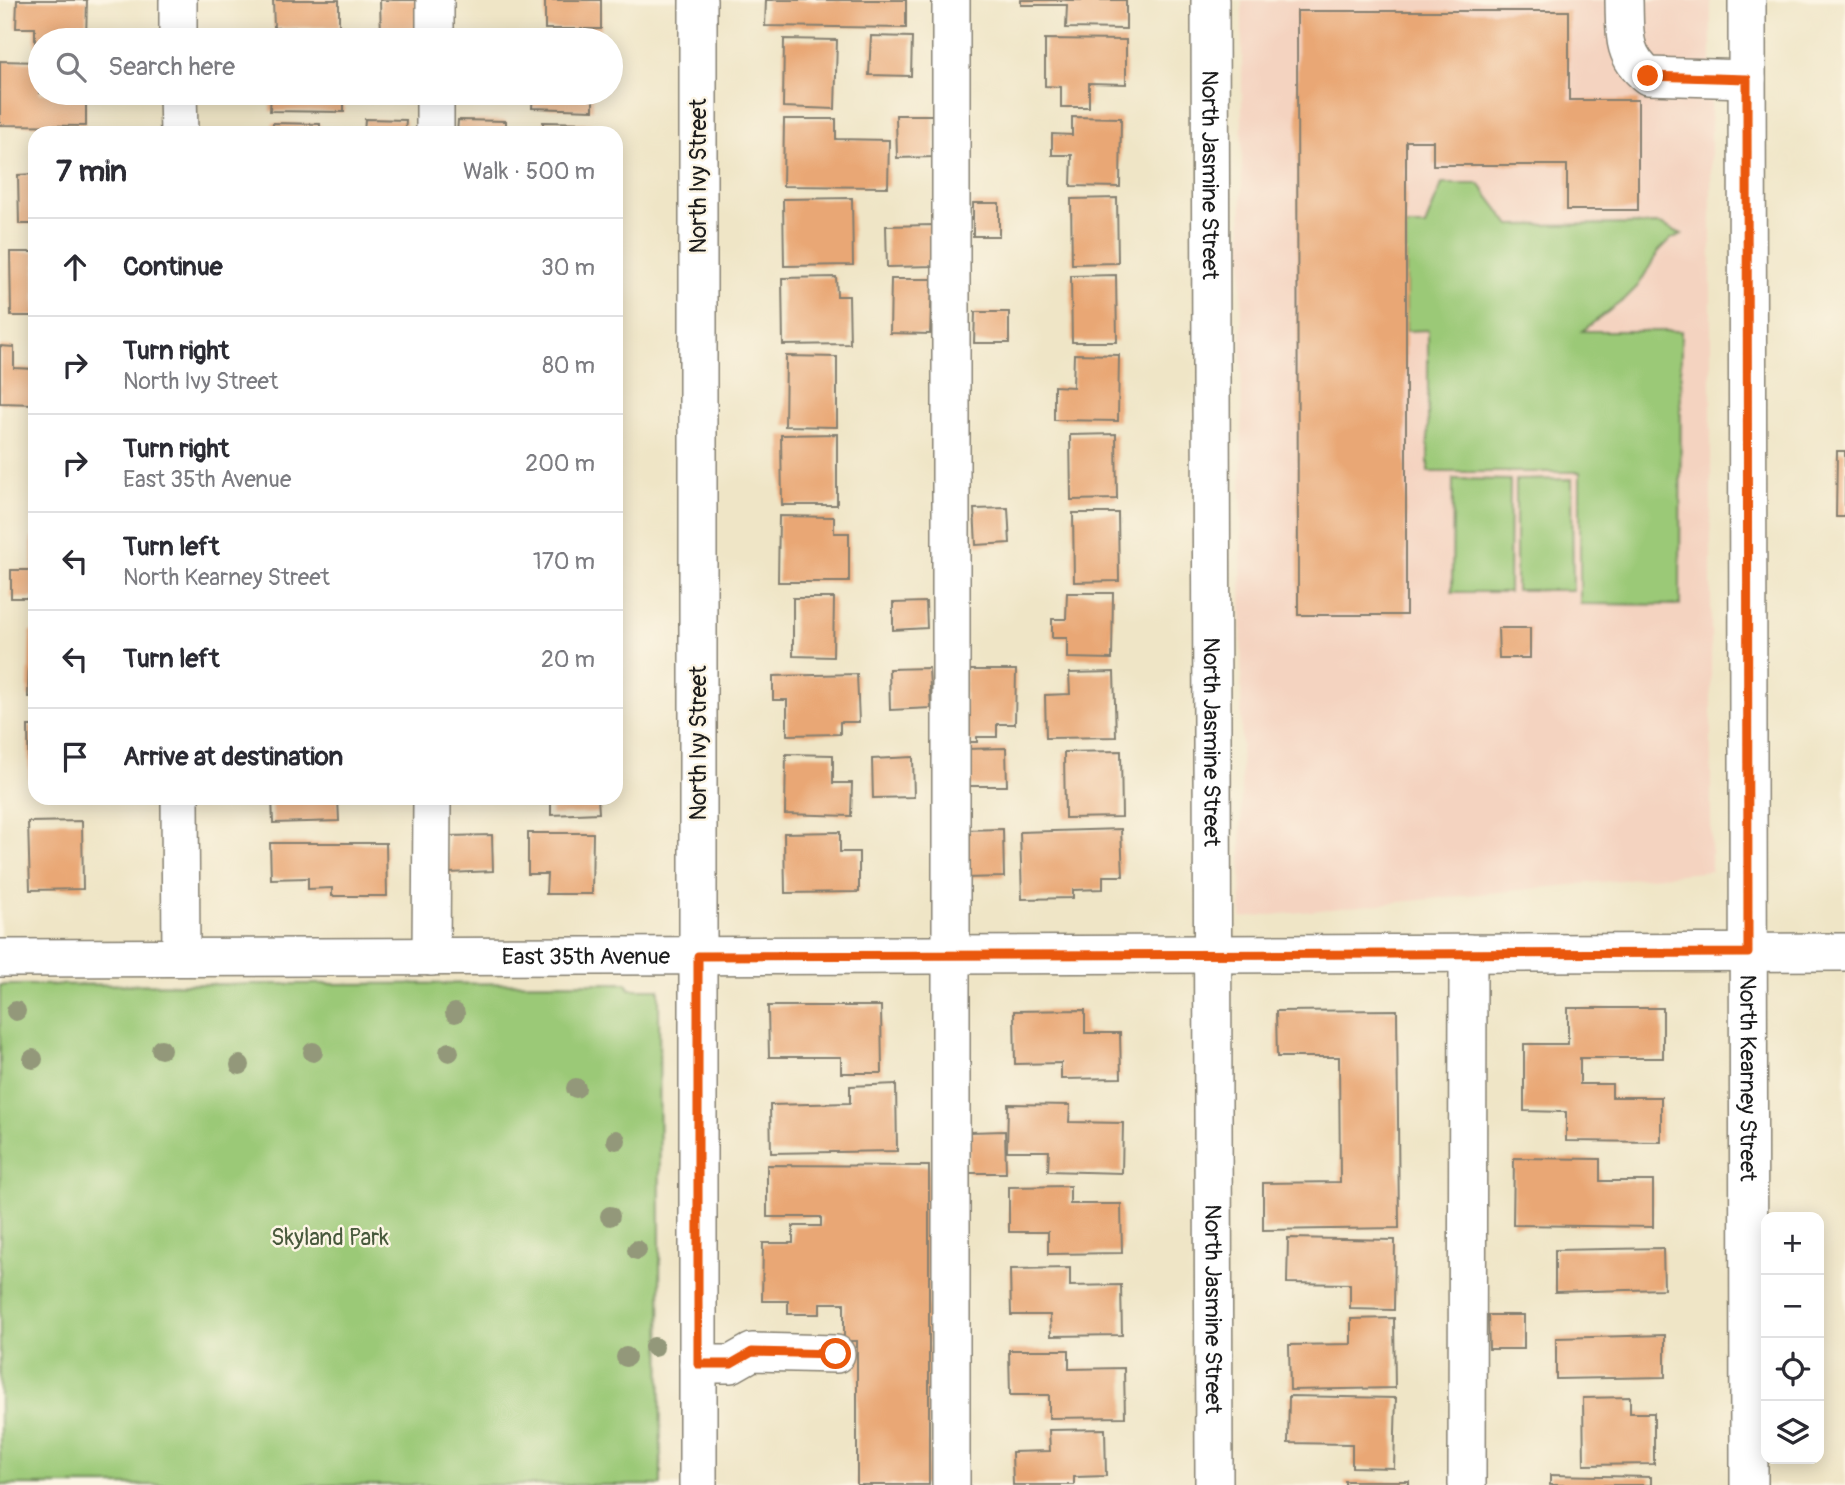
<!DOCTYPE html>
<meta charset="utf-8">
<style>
body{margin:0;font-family:Pangolin,sans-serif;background:#f7f7f7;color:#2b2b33}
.controls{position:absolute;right:21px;bottom:21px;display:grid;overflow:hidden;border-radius:14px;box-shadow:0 4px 18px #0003}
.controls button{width:63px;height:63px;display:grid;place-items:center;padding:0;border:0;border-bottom:2px solid #e1e1e2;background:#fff;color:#2b2b33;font:35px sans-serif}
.stop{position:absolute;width:21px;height:21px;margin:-16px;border:5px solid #ea580c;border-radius:50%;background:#fff}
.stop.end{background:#ea580c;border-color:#fff;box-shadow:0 2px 7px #0008}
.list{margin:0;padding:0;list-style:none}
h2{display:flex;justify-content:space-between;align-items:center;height:91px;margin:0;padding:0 28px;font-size:30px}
h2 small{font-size:23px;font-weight:400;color:#7c7c81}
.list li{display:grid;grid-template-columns:46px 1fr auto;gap:21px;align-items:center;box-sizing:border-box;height:98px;padding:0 28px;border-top:2px solid #e1e1e2}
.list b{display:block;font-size:26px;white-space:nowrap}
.list p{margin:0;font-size:23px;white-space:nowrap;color:#7c7c81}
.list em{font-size:23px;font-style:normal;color:#7c7c81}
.icon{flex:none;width:38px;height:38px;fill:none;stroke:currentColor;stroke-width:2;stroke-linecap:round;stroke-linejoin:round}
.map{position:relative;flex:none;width:1845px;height:1485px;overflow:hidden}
.search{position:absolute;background:#fff;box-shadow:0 4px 18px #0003;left:28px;top:28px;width:595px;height:77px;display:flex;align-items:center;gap:18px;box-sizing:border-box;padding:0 24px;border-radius:38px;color:#7c7c81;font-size:26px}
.panel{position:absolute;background:#fff;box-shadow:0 4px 18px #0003;left:28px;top:126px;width:595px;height:679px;border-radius:21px}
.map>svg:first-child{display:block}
</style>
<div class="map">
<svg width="1845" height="1485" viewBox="0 0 1845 1485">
<rect width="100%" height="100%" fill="#fcf5e5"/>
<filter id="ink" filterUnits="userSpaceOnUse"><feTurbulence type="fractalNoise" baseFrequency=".0143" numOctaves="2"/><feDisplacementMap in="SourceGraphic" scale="14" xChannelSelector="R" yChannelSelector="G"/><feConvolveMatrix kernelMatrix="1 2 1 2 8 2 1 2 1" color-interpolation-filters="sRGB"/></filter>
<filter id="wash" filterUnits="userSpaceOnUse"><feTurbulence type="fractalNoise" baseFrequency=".00686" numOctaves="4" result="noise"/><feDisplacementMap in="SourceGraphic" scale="28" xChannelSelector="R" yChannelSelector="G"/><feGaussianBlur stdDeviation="1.57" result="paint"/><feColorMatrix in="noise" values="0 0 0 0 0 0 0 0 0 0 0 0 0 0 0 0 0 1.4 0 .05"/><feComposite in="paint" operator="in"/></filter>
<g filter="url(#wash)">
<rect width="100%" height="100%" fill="#efe5c6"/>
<!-- built -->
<polygon fill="#f4d3c0" points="1242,0 1711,0 1711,871 1241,918"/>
<!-- green -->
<g fill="#9bc977" stroke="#5c724a" stroke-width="2">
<polygon points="1442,184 1479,184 1510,225 1660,224 1682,234 1671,239 1659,251 1638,286 1625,299 1582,331 1681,331 1680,605 1580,604 1580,472 1428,472 1428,330 1406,331 1406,226 1425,226"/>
<polygon points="1453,479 1510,480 1509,592 1452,592"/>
<polygon points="1572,479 1573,590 1516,590 1516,480"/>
<polygon points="627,983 629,989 659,989 661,1485 0,1485 0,985"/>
</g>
<g id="blocks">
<!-- building -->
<g fill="#e9a775">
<polygon points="17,0 87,0 86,40 40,40 40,48 35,47 35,28 16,28"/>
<polygon points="273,0 339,0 339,27 274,28"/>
<polygon points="380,0 417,0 418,34 381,35"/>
<rect x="545" y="0" width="56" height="29"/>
<polygon points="766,0 906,0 906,28 765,26"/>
<polygon points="1021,0 1126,0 1126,29 1066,28 1067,5 1021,5"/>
<polygon points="1297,11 1569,11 1569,100 1638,100 1638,210 1567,210 1567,165 1433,165 1433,141 1406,141 1406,615 1298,615"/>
<polygon points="871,36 912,37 911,76 869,75"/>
<polygon points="784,39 837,40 835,109 783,107"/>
<polygon points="1045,39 1126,40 1126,84 1089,83 1089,107 1061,107 1061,87 1045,86"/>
<polygon points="0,61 40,62 40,93 86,93 86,126 0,125"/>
<polygon points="271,93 344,93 344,112 270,111"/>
<polygon points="533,93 593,93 593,110 532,108"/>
<polygon points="896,115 933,115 934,157 897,158"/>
<polygon points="1072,117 1121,118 1120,187 1071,186 1072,155 1052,155 1052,134 1072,135"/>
<polygon points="365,119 406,120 405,133 364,133"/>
<polygon points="784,119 836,119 836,139 889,140 888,187 783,186"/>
<polygon points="458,120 506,121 506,133 457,133"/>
<polygon points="543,122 591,123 591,133 543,133"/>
<polygon points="273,123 320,124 320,133 272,133"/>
<polygon points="35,174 35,224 19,224 18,175"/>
<polygon points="852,198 853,265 784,266 783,199"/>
<polygon points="1117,198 1118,263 1072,264 1071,199"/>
<rect x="973" y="203" width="26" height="33"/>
<polygon points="933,225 935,266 887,267 886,226"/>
<polygon points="10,252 35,252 35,316 11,316"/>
<polygon points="1116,275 1117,342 1072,342 1071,276"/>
<polygon points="836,277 837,296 849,296 850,344 783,345 782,278"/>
<polygon points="891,279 932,279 930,334 890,333"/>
<polygon points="975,312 1009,312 1009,343 974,343"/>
<polygon points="0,346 14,347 14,368 35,369 35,404 0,403"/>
<polygon points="1074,354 1119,355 1118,421 1054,420 1054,386 1073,387"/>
<polygon points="786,356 837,357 837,427 785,426"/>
<polygon points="837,434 837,505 782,505 781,435"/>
<polygon points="1116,434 1117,499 1071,500 1070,435"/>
<polygon points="1837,451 1845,451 1845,517 1836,517"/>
<polygon points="1008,508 1010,543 976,545 974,509"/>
<polygon points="1073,513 1118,513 1119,581 1074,582"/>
<polygon points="779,516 834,517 834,533 849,533 849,582 778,582"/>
<polygon points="31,537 35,537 35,598 11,598 11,570 32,570"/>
<polygon points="1067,593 1113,593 1112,659 1067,658 1067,638 1052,638 1052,619 1066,619"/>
<polygon points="793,598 834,598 833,657 793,656"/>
<polygon points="926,602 927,628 893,630 893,603"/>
<polygon points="1498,628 1530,628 1530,658 1499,658"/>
<polygon points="30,631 35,631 35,697 28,697"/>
<polygon points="929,668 931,708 890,710 889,669"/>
<polygon points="965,670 1016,670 1015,724 997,724 997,737 977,737 977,742 964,742"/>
<polygon points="1114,672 1116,737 1046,738 1045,695 1070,694 1069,673"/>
<polygon points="857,674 859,722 840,722 840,734 787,735 787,700 773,700 773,676"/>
<polygon points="28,726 35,726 35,787 29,787"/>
<polygon points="1006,748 1007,786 966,786 965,749"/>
<polygon points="1121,751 1122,817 1065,818 1064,752"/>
<polygon points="786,754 833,755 833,783 852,783 851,816 785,814"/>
<polygon points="913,757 914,797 873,798 872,759"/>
<polygon points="272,798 338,798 339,821 273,823"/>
<polygon points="551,798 598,798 599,813 551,815"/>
<polygon points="82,821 83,889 30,890 28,822"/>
<polygon points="1003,829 1004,877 963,878 962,830"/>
<polygon points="1121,829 1123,876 1103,876 1103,889 1073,890 1073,898 1022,899 1020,832"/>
<polygon points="840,832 840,852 859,852 859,892 785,893 784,833"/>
<polygon points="528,833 593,833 592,894 546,894 547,874 528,874"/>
<polygon points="492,835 493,871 449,873 448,836"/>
<polygon points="270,843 386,843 387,896 332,896 332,888 308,889 308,878 271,879"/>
<polygon points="768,1006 881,1006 882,1073 841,1073 841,1057 769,1057"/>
<polygon points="1568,1008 1663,1008 1663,1058 1580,1058 1580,1084 1612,1084 1612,1097 1661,1097 1661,1142 1566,1141 1566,1112 1524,1111 1524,1044 1568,1044"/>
<polygon points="1085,1010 1085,1033 1120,1033 1121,1078 1061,1079 1061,1063 1015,1064 1014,1011"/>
<polygon points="1397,1010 1399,1228 1263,1230 1263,1183 1340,1182 1339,1057 1277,1057 1276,1011"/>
<polygon points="896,1084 897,1151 771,1153 770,1105 850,1103 850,1086"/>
<polygon points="1008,1104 1070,1105 1069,1122 1123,1123 1122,1173 1048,1171 1049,1151 1007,1151"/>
<polygon points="1005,1131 1006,1173 969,1173 969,1132"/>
<polygon points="1514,1158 1600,1159 1600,1181 1653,1181 1653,1227 1513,1225"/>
<polygon points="767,1165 929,1166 929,1485 857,1485 857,1341 844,1341 844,1303 820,1303 820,1314 788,1314 788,1301 762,1301 763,1243 793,1243 793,1226 821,1226 821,1217 767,1217"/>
<polygon points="1070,1186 1070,1204 1121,1204 1122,1253 1048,1254 1048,1232 1009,1232 1009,1187"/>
<polygon points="1288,1238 1395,1240 1394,1310 1350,1309 1350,1284 1287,1283"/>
<polygon points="1663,1248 1664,1289 1555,1292 1555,1250"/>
<polygon points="1070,1268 1070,1286 1121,1285 1122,1335 1051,1336 1050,1315 1011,1315 1010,1269"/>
<polygon points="1488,1315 1524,1315 1524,1349 1489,1349"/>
<polygon points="1394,1318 1395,1388 1290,1390 1289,1345 1351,1344 1351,1319"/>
<polygon points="1665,1335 1665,1377 1556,1379 1556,1338"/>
<polygon points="1009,1350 1069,1350 1069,1369 1124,1368 1125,1417 1049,1418 1049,1395 1010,1395"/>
<polygon points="1289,1396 1396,1398 1394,1468 1352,1467 1352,1444 1288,1443"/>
<polygon points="1630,1397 1630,1413 1654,1413 1654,1464 1584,1465 1583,1398"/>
<polygon points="1105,1429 1106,1476 1074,1477 1074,1485 1013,1485 1012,1452 1050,1451 1049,1430"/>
<polygon points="1550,1475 1651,1477 1651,1485 1550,1485"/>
<rect x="1345" y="1481" width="64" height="4"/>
</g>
</g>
</g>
<g filter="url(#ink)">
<use href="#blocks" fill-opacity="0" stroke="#868071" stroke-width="2"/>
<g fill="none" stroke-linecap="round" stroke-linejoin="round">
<defs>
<g id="minor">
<polyline points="178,0 178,40"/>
<polyline points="698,0 698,1485"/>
<polyline points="951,0 951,1485"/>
<path id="s1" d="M 1210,0 L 1214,1485"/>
<path d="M 1624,0 C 1625,31 1621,55 1648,76 L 1747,79"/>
<path id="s2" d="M 1747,0 L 1749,1485"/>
<polyline points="435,40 435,0"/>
<polyline points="178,93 179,133"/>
<polyline points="435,133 435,93"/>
<polyline points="180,798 181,957"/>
<polyline points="431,957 432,798"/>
<path id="s3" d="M 0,958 L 1845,952"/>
<polyline points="698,1364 731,1364 752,1352 836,1354"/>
<polyline points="1467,1485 1468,953"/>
</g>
</defs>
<!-- minor casing -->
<use href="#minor" stroke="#868071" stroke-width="40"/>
<!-- minor -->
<use href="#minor" stroke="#fff" stroke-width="37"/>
</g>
<!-- trees -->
<g fill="#93987a">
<circle cx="16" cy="1011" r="10"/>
<circle cx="455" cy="1013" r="10"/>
<circle cx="161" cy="1049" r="10"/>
<circle cx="313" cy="1052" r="10"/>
<circle cx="449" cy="1052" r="10"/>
<circle cx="33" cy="1059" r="10"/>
<circle cx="240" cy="1065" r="10"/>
<circle cx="576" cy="1088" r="10"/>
<circle cx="616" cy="1140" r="10"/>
<circle cx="610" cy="1216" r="10"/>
<circle cx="637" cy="1250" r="10"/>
<circle cx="654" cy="1347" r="10"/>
<circle cx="626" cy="1357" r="10"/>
</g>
</g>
<g fill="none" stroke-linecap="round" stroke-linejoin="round" filter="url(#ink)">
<!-- route -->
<polyline stroke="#ea580c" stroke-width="9" points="836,1354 752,1352 731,1364 698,1364 698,956 1748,953 1747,79 1648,76"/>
</g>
<g text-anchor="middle" stroke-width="5" stroke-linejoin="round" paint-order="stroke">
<!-- street labels -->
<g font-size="23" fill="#1c1c1c" stroke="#fcf5e5">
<text transform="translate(698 176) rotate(-90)" y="8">North Ivy Street</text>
<text dy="8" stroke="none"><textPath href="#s1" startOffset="175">North Jasmine Street</textPath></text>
<text transform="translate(698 743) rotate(-90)" y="8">North Ivy Street</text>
<text dy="8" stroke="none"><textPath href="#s1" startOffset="742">North Jasmine Street</textPath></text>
<text dy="8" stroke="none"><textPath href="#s3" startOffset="586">East 35th Avenue</textPath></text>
<text dy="8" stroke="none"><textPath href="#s2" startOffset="1078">North Kearney Street</textPath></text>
<text dy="8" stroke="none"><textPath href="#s1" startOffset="1309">North Jasmine Street</textPath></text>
</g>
<!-- park labels -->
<g font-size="23" fill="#48593c" stroke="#fcf5e5">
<text x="330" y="1245">Skyland Park</text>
</g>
</g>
</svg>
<div class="controls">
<button>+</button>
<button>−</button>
<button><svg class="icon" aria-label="locate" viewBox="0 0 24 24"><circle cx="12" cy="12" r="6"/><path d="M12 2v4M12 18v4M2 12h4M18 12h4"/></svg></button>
<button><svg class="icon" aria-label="layers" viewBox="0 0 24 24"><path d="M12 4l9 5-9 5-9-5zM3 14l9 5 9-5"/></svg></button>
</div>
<div class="stop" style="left:836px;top:1354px"></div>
<div class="stop end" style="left:1648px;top:76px"></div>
<div class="search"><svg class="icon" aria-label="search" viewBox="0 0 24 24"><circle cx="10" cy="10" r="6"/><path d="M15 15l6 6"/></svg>Search here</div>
<section class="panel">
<h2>7 min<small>Walk · 500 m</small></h2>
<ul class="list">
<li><svg class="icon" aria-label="ahead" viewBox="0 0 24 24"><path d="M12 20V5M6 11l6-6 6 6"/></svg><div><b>Continue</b></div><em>30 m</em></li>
<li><svg class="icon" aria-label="right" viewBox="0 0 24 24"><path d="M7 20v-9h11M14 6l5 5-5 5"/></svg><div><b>Turn right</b><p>North Ivy Street</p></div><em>80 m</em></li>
<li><svg class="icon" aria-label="right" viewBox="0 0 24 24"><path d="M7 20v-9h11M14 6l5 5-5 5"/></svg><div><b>Turn right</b><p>East 35th Avenue</p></div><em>200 m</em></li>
<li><svg class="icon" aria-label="left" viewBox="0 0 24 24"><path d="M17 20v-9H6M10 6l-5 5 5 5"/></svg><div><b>Turn left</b><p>North Kearney Street</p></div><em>170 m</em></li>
<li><svg class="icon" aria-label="left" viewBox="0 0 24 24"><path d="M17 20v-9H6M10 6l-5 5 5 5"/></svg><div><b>Turn left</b></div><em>20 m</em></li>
<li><svg class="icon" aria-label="arrive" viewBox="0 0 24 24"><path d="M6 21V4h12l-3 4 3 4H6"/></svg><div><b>Arrive at destination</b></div></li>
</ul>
</section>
</div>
